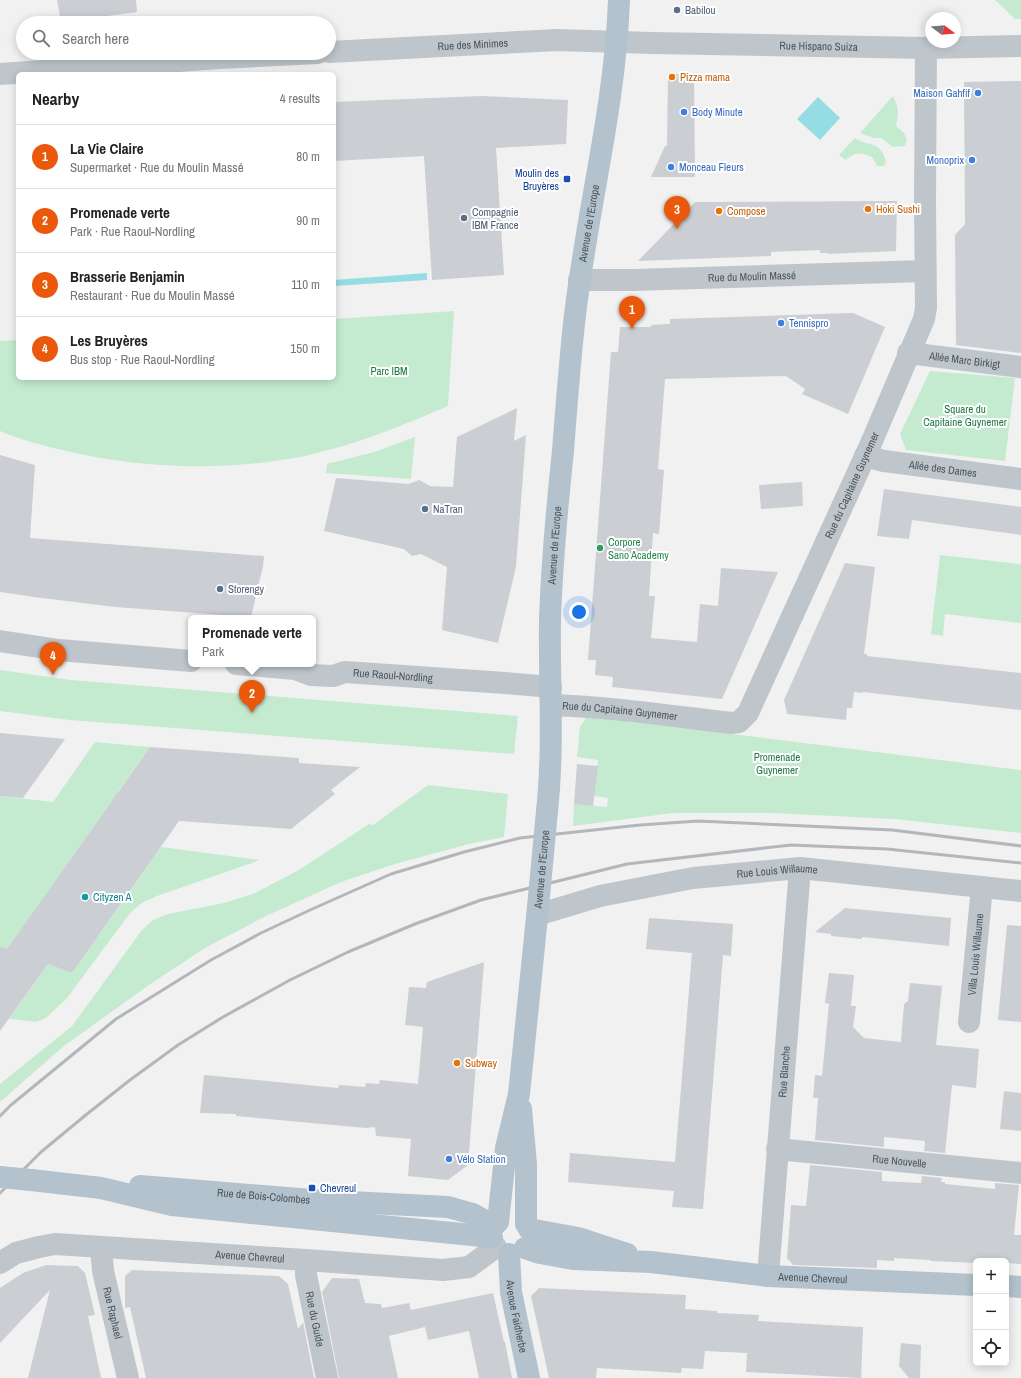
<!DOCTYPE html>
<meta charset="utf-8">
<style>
body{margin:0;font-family:"Archivo Narrow",sans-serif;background:#f6f6f6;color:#222}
.controls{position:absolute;right:12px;bottom:12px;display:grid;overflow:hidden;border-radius:6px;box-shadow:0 2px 10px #0003}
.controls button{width:36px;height:36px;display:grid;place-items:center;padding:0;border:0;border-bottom:1px solid #e0e0e0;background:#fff;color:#222;font:20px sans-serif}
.compass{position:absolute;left:925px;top:12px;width:36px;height:36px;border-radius:50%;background:#fff;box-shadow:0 2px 10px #0003;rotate:106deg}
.you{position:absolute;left:579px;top:612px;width:14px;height:14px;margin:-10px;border:3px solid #fff;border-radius:50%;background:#1a73e8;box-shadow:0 0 0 6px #1a73e833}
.badge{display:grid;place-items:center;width:26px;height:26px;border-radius:50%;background:#ea580c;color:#fff;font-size:13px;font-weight:700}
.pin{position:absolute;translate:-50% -33px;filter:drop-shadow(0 1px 2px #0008)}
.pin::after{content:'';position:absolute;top:21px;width:14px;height:12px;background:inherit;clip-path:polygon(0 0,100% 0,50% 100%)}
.popup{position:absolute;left:188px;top:615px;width:128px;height:52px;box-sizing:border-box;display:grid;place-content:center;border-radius:6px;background:#fff;filter:drop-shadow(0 1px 3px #0005);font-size:13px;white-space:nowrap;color:#767676}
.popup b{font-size:15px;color:#222}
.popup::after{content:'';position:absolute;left:50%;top:100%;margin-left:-8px;border:8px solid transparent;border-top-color:#fff}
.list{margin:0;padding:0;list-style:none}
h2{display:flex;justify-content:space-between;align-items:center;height:52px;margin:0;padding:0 16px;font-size:17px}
h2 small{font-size:13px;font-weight:400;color:#767676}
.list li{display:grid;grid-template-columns:26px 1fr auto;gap:12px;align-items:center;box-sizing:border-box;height:64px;padding:0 16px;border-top:1px solid #e0e0e0}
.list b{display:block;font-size:15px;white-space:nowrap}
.list p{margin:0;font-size:13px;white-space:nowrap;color:#767676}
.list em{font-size:13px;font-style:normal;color:#767676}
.icon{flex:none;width:22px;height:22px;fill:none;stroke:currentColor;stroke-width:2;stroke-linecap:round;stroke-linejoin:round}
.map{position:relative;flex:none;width:1021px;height:1378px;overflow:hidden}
.search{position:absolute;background:#fff;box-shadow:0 2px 10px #0003;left:16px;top:16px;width:320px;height:44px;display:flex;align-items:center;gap:10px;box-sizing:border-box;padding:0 14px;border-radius:22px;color:#767676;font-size:15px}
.panel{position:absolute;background:#fff;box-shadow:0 2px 10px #0003;left:16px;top:72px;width:320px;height:308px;border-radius:6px}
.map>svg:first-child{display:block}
</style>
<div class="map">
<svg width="1021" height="1378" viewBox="0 0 1021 1378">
<rect width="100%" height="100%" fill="#f2f1f1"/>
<!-- green -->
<g fill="#c4ebcf">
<polygon points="995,0 1021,0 1021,19 1015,19"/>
<path d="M 893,96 C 899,108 899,113 896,126 L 904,133 L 907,139 L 905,146 L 893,147 L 881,138 L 874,138 L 860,133 Z"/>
<path d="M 855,138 C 870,148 879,139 886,161 L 884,166 L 877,166 L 872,157 C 859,152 857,152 845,160 L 839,155 Z"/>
<path d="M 454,311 L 448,406 C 410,422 373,438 332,449 C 322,451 311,455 300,457 C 222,471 144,469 66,451 C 44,446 21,440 0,431 L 0,341 L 18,340 L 18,378 L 334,378 L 334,319 Z"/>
<polygon points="930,371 1015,378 1005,461 906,450 900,434"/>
<polygon points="415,437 411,479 326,473 327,464 374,452"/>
<polygon points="940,555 1021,564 1021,623 945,614 943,636 931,634"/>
<polygon points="0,670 71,680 518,716 514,754 69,720 0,711"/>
<polygon points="587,716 1021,770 1021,833 894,819 771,813 673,813 573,826 574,804 607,807 608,798 594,796 598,760 577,757 580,727"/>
<polygon points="95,742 150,747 119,790 115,805 111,802 7,949 0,946 0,796 53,802"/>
<polygon points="428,785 508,794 504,837 469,844 395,864 341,882 266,916 205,948 149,985 64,1046 0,1102 0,1084 72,1026 142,930 153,920 168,914 224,903 253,894 299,870 369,824 373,825"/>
<polygon points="161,847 260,860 157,896 142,903 131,912 67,998 46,1018 36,1022 9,1019 48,964 72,973"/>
</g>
<!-- water -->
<g fill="#96dce3">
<polygon points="818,97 840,118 820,140 797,119"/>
<polygon points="427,273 427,280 334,286 334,280"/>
</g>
<!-- building -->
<g fill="#cbced2">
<polygon points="57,0 136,0 137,12 61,22"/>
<polygon points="668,74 694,74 695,177 651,177 665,146 667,146"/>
<polygon points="1021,81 1021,353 956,345 955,235 965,224 964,82"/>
<polygon points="481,96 568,100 566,144 496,148 504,275 432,280 424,156 334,161 334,102"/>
<polygon points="897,201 896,251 828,254 828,253 820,253 820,250 771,252 771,256 638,261 695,202"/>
<polygon points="853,313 885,327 848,414 802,394 805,389 786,376 665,379 658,469 664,470 659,534 653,533 649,596 655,596 651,638 697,642 700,604 718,606 721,568 778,572 722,699 612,687 613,677 595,675 596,660 588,660 611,352 618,352 620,327 651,327 651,325 670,324 670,319"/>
<polygon points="517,408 514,441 526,435 516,567 498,643 442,630 447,567 421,554 412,556 404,549 324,531 336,478 409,484 419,480 430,486 453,487 457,437"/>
<polygon points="0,455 35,465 30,538 264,556 263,566 251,617 115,607 34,597 0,592"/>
<polygon points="802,482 803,506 761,509 759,485"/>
<polygon points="884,489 1021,507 1021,535 912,520 909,539 877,536"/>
<polygon points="845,563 875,567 864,654 867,654 867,656 1021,673 1021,710 863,692 863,693 854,692 852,708 847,708 846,720 787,714 784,700"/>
<polygon points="0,733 65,739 23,798 0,796"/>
<polygon points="150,747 299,758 299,763 360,767 331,790 335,794 291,829 179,821 72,973 48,964 0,1031 0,946 7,949"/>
<polygon points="577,764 598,766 593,806 574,804"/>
<polygon points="845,908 951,918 949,946 862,937 862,939 831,936 831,934 815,932"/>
<polygon points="649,918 733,924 731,956 723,955 703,1209 672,1207 674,1191 568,1182 570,1153 675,1162 692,953 646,949"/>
<polygon points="1007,925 1021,926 1021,1022 998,1020"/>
<polygon points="484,962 468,1165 448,1180 408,1176 411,1139 376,1136 375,1127 366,1128 236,1116 236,1114 200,1113 204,1075 338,1088 339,1085 365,1087 366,1083 379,1084 380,1080 418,1084 423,1027 405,1025 409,987 426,988 427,982"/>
<polygon points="829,973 854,975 851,1006 856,1006 853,1027 864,1038 901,1042 904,1004 908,1001 910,983 942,986 936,1045 979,1049 976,1088 952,1085 945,1153 924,1151 925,1141 884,1137 884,1147 815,1140 818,1098 813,1098 815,1075 822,1076 829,1004 825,1003"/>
<polygon points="1004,1091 1021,1093 1021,1131 1000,1129"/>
<polygon points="810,1165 882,1172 882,1181 921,1183 922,1176 942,1178 941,1182 945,1182 945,1184 995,1189 995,1183 1019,1185 1014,1235 1021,1235 1021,1264 1006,1263 1006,1261 976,1261 976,1263 930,1261 930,1260 894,1258 894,1261 877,1260 877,1268 793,1265 787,1258 791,1205 806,1206"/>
<polygon points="46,1265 78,1266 85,1273 95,1315 88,1316 101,1378 28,1378 50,1290 0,1343 0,1288 23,1273"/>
<polygon points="132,1270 279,1276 288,1284 298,1329 303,1322 314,1378 146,1378 130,1307 125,1308 125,1276"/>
<polygon points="332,1278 359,1279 365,1303 381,1304 382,1308 409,1303 411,1310 493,1293 504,1342 505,1342 512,1378 479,1378 469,1331 428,1340 425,1327 389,1336 398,1378 339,1378 322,1292"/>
<polygon points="539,1288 686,1295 685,1309 717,1311 717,1313 759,1315 758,1321 863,1327 861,1378 746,1372 747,1353 705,1351 703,1369 682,1368 681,1373 597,1368 596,1378 549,1378 531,1296"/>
<polygon points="901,1343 921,1345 920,1378 909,1378 899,1366"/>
</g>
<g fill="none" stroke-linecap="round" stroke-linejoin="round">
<!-- minor -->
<g stroke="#bec6cb" stroke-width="22">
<path id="s1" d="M 329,52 L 557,40 L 652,43 L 926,48 L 1021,46"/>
<polyline points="0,74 220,58 318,53"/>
<path id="s2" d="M 579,280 L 634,280 L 925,271"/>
<path id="s3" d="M 908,353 L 1021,367"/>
<path id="s4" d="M 865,456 L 884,461 L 1021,479"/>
<polyline points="0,641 59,650 191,661"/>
<path id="s5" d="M 236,664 L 295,669 L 311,675 L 333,676 L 345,672 L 505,683 L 551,687"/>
<path id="s6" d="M 552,705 C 612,707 671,716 731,723 L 739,722 L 748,713 L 872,441 L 924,319 L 926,308 L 925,201 L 926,48"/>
<path id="s7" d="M 537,915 L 600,896 L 693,878 L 800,868 L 1021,891"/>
<path id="s8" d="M 969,1022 L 982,887"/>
<path id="s9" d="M 777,1149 L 1021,1173"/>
<path id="s10" d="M 101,1247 L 103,1271 L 128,1378"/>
<path id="s11" d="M 306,1260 L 306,1275 L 327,1378"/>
<path id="s12" d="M 0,1263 L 16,1253 L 39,1247 L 55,1244 L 306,1260 L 443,1270 L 469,1267 L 496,1247"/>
<path id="s13" d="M 768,1276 L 800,868"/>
</g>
<!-- major -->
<g stroke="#b3c2cc" stroke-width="22">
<path id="s14" d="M 547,811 C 554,747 549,683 550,619 C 552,563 557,507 563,451 C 566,412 569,372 573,333 C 584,221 615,113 619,0"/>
<polyline points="521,1109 526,1164 526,1224"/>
<polyline points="31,1180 101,1188 172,1205 492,1237"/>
<path id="s15" d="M 140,1186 L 311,1200 L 448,1207 L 473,1214 L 494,1226"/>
<polyline points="498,1222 506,1148 519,1094 538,907"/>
<polyline points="529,1229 578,1238 627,1254"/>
<path id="s16" d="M 525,1248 L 540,1253 L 573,1259 L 651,1262 L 768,1276 L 976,1285"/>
<path id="s17" d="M 509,1254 L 511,1292 L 529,1378"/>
<polyline points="1006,1286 1021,1287"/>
</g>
<!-- rail -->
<g stroke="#b3b6ba" stroke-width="3">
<polyline points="0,1116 11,1105 116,1019 211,960 261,933 310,910 391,874 464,852 520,838 640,825 698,821 892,830 1021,846"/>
<polyline points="0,1193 41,1152 87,1114 130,1080 178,1045 223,1017 290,980 348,952 415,924 481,900 627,864 791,845 887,849 1021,863"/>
</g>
<!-- major-bridge -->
<g stroke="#b3c2cc" stroke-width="22">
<path id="s18" d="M 538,907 L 547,811"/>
<polyline points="0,1177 31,1180"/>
</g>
</g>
<!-- markers -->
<g fill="#5c6f8a" stroke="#fff" stroke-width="1.5">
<circle cx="677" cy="10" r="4"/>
<circle cx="464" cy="218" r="4"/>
<circle cx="425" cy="509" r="4"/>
<circle cx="220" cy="589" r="4"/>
</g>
<g fill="#e8710a" stroke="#fff" stroke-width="1.5">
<circle cx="672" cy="77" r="4"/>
<circle cx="868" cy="209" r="4"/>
<circle cx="719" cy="211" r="4"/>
<circle cx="457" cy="1063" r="4"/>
</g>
<g fill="#3f7fe0" stroke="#fff" stroke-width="1.5">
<circle cx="978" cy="93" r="4"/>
<circle cx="684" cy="112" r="4"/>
<circle cx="972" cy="160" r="4"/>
<circle cx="671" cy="167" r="4"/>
<circle cx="781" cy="323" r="4"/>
<circle cx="449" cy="1159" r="4"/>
</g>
<g fill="#1a4fb4" stroke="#fff" stroke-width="1.5">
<rect x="563" y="175" width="8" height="8" rx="2"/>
<rect x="308" y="1184" width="8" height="8" rx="2"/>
</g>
<circle fill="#2e9e5b" stroke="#fff" stroke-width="1.5" cx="600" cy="548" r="4"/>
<circle fill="#0f9aa8" stroke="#fff" stroke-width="1.5" cx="85" cy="897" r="4"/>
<g text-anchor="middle" stroke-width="4" stroke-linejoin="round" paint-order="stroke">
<!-- service labels -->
<g font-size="11" fill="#4e5e75" stroke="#fff" text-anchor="start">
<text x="685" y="14">Babilou</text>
<text x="472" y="216">Compagnie<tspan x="472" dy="13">IBM France</tspan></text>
<text x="433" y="513">NaTran</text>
<text x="228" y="593">Storengy</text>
</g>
<!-- street labels -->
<g font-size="11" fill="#4a555c" stroke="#fff">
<text dy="4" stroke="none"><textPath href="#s1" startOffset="144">Rue des Minimes</textPath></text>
<text dy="4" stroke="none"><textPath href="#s1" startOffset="490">Rue Hispano Suiza</textPath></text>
<text dy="4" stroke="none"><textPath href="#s14" startOffset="590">Avenue de l'Europe</textPath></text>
<text dy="4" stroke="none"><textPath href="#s2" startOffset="173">Rue du Moulin Massé</textPath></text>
<text dy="4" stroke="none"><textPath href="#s3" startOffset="57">Allée Marc Birkigt</textPath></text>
<text dy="4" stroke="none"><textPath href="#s4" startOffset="79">Allée des Dames</textPath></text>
<text dy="4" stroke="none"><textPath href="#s6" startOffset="451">Rue du Capitaine Guynemer</textPath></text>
<text dy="4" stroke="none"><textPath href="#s14" startOffset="266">Avenue de l'Europe</textPath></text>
<text dy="4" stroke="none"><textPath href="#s5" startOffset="159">Rue Raoul-Nordling</textPath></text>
<text dy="4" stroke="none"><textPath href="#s6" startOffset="68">Rue du Capitaine Guynemer</textPath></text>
<text dy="4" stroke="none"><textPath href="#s18" startOffset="38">Avenue de l'Europe</textPath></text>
<text dy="4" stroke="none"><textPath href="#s7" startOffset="245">Rue Louis Willaume</textPath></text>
<text dy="4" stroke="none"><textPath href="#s8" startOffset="68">Villa Louis Willaume</textPath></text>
<text dy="4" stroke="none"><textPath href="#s13" startOffset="205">Rue Blanche</textPath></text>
<text dy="4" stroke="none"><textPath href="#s9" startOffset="123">Rue Nouvelle</textPath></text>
<text dy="4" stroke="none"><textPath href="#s15" startOffset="124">Rue de Bois-Colombes</textPath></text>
<text dy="4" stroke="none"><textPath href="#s12" startOffset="254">Avenue Chevreul</textPath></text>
<text dy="4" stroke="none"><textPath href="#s16" startOffset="290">Avenue Chevreul</textPath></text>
<text dy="4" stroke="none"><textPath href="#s10" startOffset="67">Rue Raphael</textPath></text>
<text dy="4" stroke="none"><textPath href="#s17" startOffset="63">Avenue Faidherbe</textPath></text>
<text dy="4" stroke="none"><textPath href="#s11" startOffset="60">Rue du Guide</textPath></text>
</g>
<!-- food labels -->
<g font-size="11" fill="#c56008" stroke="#fff" text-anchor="start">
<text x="680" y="81">Pizza mama</text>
<text x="876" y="213">Hoki Sushi</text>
<text x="727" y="215">Compose</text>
<text x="465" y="1067">Subway</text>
</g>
<!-- shop labels -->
<g font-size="11" fill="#366cbe" stroke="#fff" text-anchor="start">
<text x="970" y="97" text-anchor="end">Maison Gahfif</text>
<text x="692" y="116">Body Minute</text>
<text x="964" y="164" text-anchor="end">Monoprix</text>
<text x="679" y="171">Monceau Fleurs</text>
<text x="789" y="327">Tennispro</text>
<text x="457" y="1163">Vélo Station</text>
</g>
<!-- transit labels -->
<g font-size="11" fill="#164399" stroke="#fff" text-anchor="end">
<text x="559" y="177">Moulin des<tspan x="559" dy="13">Bruyères</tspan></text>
<text x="320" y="1192" text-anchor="start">Chevreul</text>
</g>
<!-- park labels -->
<g font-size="11" fill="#217743" stroke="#fff">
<text x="389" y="375">Parc IBM</text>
<text x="965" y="413">Square du<tspan x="965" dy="13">Capitaine Guynemer</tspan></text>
<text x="777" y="761">Promenade<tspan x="777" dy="13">Guynemer</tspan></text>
</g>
<!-- leisure labels -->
<g font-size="11" fill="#27864d" stroke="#fff" text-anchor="start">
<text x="608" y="546">Corpore<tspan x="608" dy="13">Sano Academy</tspan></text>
</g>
<!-- culture labels -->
<g font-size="11" fill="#0d838f" stroke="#fff" text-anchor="start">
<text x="93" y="901">Cityzen A</text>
</g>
</g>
</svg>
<div class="controls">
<button>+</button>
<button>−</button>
<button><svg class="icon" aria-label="locate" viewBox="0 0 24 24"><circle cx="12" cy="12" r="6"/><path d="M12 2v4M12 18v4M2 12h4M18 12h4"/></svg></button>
</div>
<svg class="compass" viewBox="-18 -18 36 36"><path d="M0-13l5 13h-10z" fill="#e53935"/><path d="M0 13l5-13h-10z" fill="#767676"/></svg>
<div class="you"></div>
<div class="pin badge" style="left:632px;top:329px">1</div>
<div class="pin badge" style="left:252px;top:713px">2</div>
<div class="popup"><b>Promenade verte</b>Park</div>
<div class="pin badge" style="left:677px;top:229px">3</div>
<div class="pin badge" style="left:53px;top:675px">4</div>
<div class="search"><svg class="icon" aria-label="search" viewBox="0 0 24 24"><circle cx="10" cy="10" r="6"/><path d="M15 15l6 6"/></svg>Search here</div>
<section class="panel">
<h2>Nearby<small>4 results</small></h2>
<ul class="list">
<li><span class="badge">1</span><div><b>La Vie Claire</b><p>Supermarket · Rue du Moulin Massé</p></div><em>80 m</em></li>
<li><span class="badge">2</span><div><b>Promenade verte</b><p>Park · Rue Raoul-Nordling</p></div><em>90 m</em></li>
<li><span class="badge">3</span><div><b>Brasserie Benjamin</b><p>Restaurant · Rue du Moulin Massé</p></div><em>110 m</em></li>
<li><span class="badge">4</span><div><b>Les Bruyères</b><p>Bus stop · Rue Raoul-Nordling</p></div><em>150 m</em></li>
</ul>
</section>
</div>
